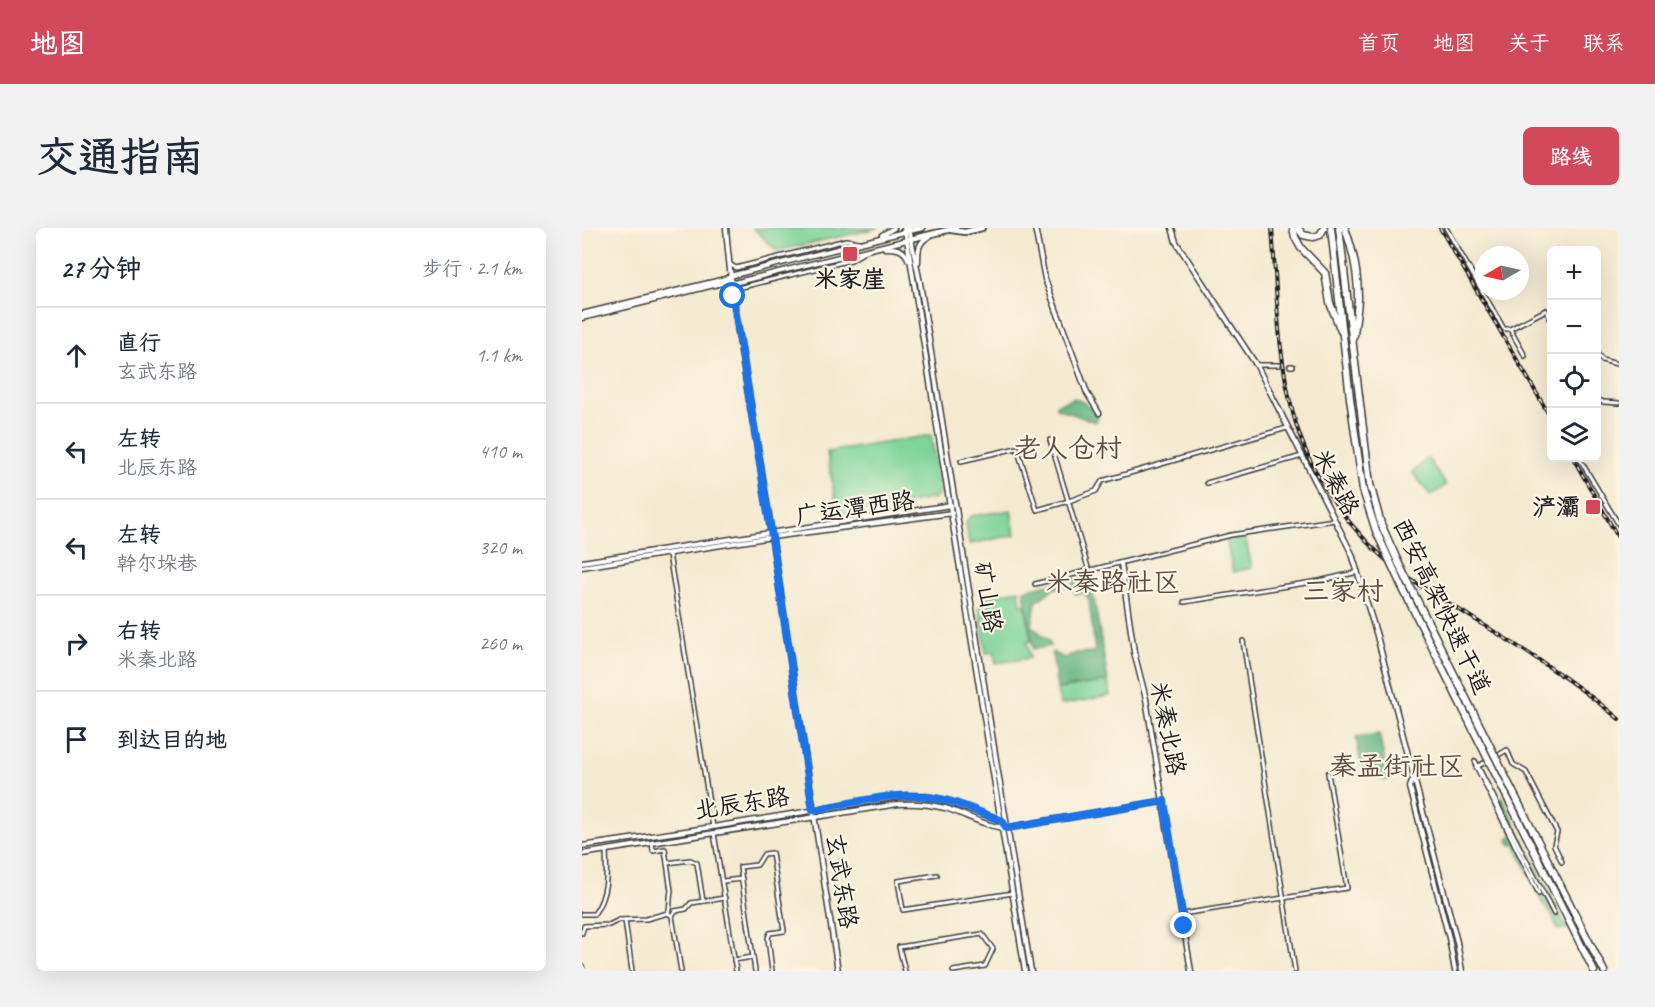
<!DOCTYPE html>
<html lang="zh">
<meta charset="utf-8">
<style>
body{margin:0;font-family:Caveat,"LXGW WenKai TC",sans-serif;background:#f2f2f3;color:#1f2937}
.controls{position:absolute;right:18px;top:18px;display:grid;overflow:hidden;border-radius:9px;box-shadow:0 6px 24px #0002}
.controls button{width:54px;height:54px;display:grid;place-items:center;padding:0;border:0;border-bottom:2px solid #e0e1e3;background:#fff;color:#1f2937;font:30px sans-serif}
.compass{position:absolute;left:893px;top:18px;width:54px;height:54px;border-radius:50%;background:#fff;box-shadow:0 6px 24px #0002;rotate:261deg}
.stop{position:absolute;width:18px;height:18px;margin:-14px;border:4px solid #1a73e8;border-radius:50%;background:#fff}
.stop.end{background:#1a73e8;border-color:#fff;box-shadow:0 2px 6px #0008}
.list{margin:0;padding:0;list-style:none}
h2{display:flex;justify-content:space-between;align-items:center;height:78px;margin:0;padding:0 24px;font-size:26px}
h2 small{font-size:20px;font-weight:400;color:#747a83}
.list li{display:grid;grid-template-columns:39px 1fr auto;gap:18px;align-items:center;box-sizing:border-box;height:96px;padding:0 24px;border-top:2px solid #e0e1e3}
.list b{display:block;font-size:22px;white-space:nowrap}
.list p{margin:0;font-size:20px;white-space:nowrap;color:#747a83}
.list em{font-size:20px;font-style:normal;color:#747a83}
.icon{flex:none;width:33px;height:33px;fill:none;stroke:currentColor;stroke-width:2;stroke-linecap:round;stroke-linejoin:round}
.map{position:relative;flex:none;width:1037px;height:743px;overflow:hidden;border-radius:9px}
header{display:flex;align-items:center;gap:36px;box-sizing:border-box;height:84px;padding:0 30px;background:#d1495b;color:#fff}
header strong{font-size:28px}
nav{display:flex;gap:33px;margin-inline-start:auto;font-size:21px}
.intro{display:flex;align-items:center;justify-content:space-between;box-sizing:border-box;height:144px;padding:0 36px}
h1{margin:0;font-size:42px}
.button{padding:15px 27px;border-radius:9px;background:#d1495b;color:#fff;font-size:21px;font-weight:700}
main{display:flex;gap:36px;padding:0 36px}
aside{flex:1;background:#fff;border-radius:9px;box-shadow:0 6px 24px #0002}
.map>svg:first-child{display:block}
</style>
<header>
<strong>地图</strong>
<nav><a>首页</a><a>地图</a><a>关于</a><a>联系</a></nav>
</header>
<div class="intro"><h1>交通指南</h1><a class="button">路线</a></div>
<main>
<aside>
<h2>27 分钟<small>步行 · 2.1 km</small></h2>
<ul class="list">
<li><svg class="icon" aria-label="ahead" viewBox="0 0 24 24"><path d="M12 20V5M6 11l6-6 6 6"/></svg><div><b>直行</b><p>玄武东路</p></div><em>1.1 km</em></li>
<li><svg class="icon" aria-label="left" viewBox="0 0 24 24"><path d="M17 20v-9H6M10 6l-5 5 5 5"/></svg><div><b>左转</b><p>北辰东路</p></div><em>410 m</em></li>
<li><svg class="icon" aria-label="left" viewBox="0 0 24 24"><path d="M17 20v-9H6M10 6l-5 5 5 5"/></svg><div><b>左转</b><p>幹尔垛巷</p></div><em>320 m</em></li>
<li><svg class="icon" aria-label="right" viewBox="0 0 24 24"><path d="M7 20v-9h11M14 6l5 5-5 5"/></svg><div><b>右转</b><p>米秦北路</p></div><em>260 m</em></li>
<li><svg class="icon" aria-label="arrive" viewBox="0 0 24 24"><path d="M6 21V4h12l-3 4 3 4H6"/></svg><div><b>到达目的地</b></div></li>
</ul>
</aside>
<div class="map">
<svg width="1037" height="743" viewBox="0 0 1037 743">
<rect width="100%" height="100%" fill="#fcf5e5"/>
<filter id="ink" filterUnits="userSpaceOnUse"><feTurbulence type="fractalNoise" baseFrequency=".0167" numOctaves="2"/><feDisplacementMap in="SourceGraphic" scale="12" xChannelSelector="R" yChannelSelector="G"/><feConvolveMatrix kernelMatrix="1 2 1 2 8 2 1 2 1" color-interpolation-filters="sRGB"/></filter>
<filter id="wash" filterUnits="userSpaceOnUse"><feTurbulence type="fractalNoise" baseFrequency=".008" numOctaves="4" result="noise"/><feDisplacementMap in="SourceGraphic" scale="24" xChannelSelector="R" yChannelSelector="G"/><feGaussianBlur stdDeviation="1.35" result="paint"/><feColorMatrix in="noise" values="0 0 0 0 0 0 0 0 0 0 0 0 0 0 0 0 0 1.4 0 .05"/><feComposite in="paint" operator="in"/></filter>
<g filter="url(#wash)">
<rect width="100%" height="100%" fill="#f4ead1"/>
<!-- green -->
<g fill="#7ad398" stroke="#4b785a" stroke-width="1.5">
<polygon points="171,0 296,0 195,23"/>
<polygon points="349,207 358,264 353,270 256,288 245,224"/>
<polygon points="846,230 864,257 849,268 830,244"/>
<polygon points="429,282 433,307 387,316 384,295 389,288"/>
<polygon points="663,308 670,340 651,344 644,311"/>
<polygon points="437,362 439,376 443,376 449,413 445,414 448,430 414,435 412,424 404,425 397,379 405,378 403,368"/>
<polygon points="526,453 528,468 478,477 475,461"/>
</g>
<!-- forest -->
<g fill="#63b580" stroke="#40684e" stroke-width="1.5">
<polygon points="492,170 502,175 516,187 515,193 513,194 474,180 474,177"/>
<polygon points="508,347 526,453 475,461 470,424 482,430 494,425 513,424 507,371 502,365 493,366 490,351"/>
<polygon points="480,353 482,358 471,361 454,374 450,398 466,412 469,418 451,421 442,362"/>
<path d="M 797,506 L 803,534 L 801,535 L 805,552 L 798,551 C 794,544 788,538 779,537 L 774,509 Z"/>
<polygon points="920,569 986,701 976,702 969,686 960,675 933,616 929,617 926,612 931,606 913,573"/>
</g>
</g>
<g filter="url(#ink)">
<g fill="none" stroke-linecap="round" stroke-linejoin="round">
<!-- street-tunnel -->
<polyline stroke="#c9c1ad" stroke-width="3" stroke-dasharray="3 1.5" stroke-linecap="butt" points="697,137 708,138"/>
<defs>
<g id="street">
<polyline points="864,0 922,101 928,101 964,82 969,93"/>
<polyline points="149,37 154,40 264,12 277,14"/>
<polyline points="151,63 156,60 269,32 284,23"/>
<polyline points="928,101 943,128"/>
<polyline points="1014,124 1020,132 1035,136 1037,135"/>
<polyline points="675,137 697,137"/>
<polyline points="708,138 711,138"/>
<polyline points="1014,171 1021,174 1037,175"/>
<polyline points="468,212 507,343"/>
<polyline points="997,230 1037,297"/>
<polyline points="379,233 435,220 455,282 487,273 514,263 520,253 705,200"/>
<polyline points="625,255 720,228"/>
<polyline points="87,326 131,599"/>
<polyline points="453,356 649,307 753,292"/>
<polyline points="602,374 737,353 776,344"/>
<polyline points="661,413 713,743"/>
<polyline points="913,529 925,522 931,536 944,544 975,604 972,617 980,634"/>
<polyline points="893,533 972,686"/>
<polyline points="894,538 957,666"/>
<polyline points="894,539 908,532"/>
<polyline points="132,605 154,743"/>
<path d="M 70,614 L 71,623 L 83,621 L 89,663 C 87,670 89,677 86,685"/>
<polyline points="85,635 108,632 115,635 121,673"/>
<polyline points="355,647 316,653 321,682 431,665"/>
<polyline points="141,653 160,651"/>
<path d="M 0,686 L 12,686 C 26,667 25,645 24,622"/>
<polyline points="600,686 765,660 746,545"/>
<polyline points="90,688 99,743"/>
<polyline points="43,692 50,743"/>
<polyline points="0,705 2,698 27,697 37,692 64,691 86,685 90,688 93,683 104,681 109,675 143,670"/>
<polyline points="152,732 171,729"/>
<polyline points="0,738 1,743"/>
<polyline points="173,743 158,639 175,637 182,626 190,625 202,703 188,705 186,710 190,743"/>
<polyline points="323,743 317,719 400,706 411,721 403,738 371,743"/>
</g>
<g id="secondary">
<path d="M 144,0 C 152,102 174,203 189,304 C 212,451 233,597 256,743"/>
<polyline points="322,0 325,12 443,743"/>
<polyline points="327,0 338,55 415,538 449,743"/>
<polyline points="453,0 463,51 505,165 517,185"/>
<polyline points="590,0 594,14 675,138 770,326 795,408 875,714 880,743"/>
<polyline points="300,7 312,0"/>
<path d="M 303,20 C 313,20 322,20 326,31"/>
<path d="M 336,34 C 336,21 336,14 348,8"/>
<polyline points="0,86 143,51 148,48 322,4"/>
<polyline points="0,90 148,53 152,55 325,12"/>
<polyline points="0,334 369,277"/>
<polyline points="539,335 552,424 564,471 609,743"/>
<polyline points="0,339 190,309 370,285"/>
<polyline points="832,549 828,559 867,710 873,743"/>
<polyline points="0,618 131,599 320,568 337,568 356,571 419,592"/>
<path d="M 0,626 L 316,576 C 332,575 347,576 363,580 C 383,586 404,599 425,600 L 582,573"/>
</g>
<g id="primary">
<polyline points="369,2 383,4 400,0"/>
<polyline points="322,4 340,0"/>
<polyline points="325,12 374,0"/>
</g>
<g id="highway">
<polyline points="711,0 713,9 719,20 743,45 748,75 759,103"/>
<polyline points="716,0 721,7 731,9 738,7 742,0"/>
<polyline points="749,0 768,170"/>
<polyline points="757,0 777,168"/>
<path d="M 763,0 C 771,22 776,46 776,69 C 776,82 773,94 772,107"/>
<polyline points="930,562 1022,743"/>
<polyline points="923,565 1012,743"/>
</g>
</defs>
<!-- street casing -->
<use href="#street" stroke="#3c3b37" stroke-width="6"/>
<!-- secondary casing -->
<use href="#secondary" stroke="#3c3b37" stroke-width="7"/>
<!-- primary casing -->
<use href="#primary" stroke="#3c3b37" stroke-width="8"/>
<!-- highway casing -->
<use href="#highway" stroke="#3c3b37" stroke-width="9"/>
<!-- street -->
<use href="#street" stroke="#fff" stroke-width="3"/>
<!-- secondary -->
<use href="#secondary" stroke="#fff" stroke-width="4"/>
<!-- primary -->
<use href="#primary" stroke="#fff" stroke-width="4.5"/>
<!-- highway -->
<use href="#highway" stroke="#fff" stroke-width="6"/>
<defs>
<g id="rail">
<path d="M 690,0 C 695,63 695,128 712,189 C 729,251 771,308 822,347 C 839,359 858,369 876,381 C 931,415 987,449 1037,491"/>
<polyline points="858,0 969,190"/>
<polyline points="991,230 1037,311"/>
</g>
</defs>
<!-- rail casing -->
<use href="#rail" stroke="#1c1c1c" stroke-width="4"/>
<!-- rail -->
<use href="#rail" stroke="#fcf5e5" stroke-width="1.5" stroke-dasharray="4.5" stroke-linecap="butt"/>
<defs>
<g id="highway-bridge">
<polyline points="777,168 788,256 799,296 817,336 930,562"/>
<polyline points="768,170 781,262 794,303 820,359 923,565"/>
</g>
</defs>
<!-- highway-bridge casing -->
<use href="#highway-bridge" stroke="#3c3b37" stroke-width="9" stroke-linecap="butt"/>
<!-- highway-bridge -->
<use href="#highway-bridge" stroke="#fff" stroke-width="6"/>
</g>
</g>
<g fill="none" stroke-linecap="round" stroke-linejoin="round" filter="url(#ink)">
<!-- route -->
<path stroke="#1a73e8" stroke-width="8" d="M 151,68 L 190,309 L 231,582 C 267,576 311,563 347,569 C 372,572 396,584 419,592 L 425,600 L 582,573 L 602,698"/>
</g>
<!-- markers -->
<g fill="#d1495b" stroke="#fcf5e5" stroke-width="2">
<rect x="260" y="18" width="16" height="16" rx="3"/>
<rect x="1003" y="271" width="16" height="16" rx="3"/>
</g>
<g text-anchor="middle" stroke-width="4.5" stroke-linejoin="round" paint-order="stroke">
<!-- poi labels -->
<g font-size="24" font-weight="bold" fill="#1c1c1c" stroke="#fcf5e5">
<text x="268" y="59">米家崖</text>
<text x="998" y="287" text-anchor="end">浐灞</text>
</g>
<!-- street labels -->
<g font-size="24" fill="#1c1c1c" stroke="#fcf5e5">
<text transform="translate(754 254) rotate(62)" y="8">米秦路</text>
<text transform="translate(273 280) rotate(-8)" y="8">广运潭西路</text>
<text transform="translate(406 369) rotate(81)" y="8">矿山路</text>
<text transform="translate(860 378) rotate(64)" y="8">西安高架快速干道</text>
<text transform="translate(586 500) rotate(79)" y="8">米秦北路</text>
<text transform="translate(160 575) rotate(-9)" y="8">北辰东路</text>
<text transform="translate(260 653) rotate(81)" y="8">玄武东路</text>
</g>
<!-- quarter labels -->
<g font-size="27" fill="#5d4d41" stroke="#fcf5e5">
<text x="486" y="229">老人仓村</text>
<text x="531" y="363">米秦路社区</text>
<text x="761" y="372">三家村</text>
<text x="815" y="547">秦孟街社区</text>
</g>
</g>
</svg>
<div class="controls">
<button>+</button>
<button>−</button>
<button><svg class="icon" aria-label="locate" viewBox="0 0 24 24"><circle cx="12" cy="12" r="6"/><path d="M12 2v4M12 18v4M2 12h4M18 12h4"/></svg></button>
<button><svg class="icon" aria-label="layers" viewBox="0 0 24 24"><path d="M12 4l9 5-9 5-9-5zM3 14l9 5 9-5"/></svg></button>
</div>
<svg class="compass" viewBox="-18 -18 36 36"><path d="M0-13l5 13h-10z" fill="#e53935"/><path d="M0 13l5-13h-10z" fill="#747a83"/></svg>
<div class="stop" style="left:151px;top:68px"></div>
<div class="stop end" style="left:602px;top:698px"></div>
</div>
</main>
